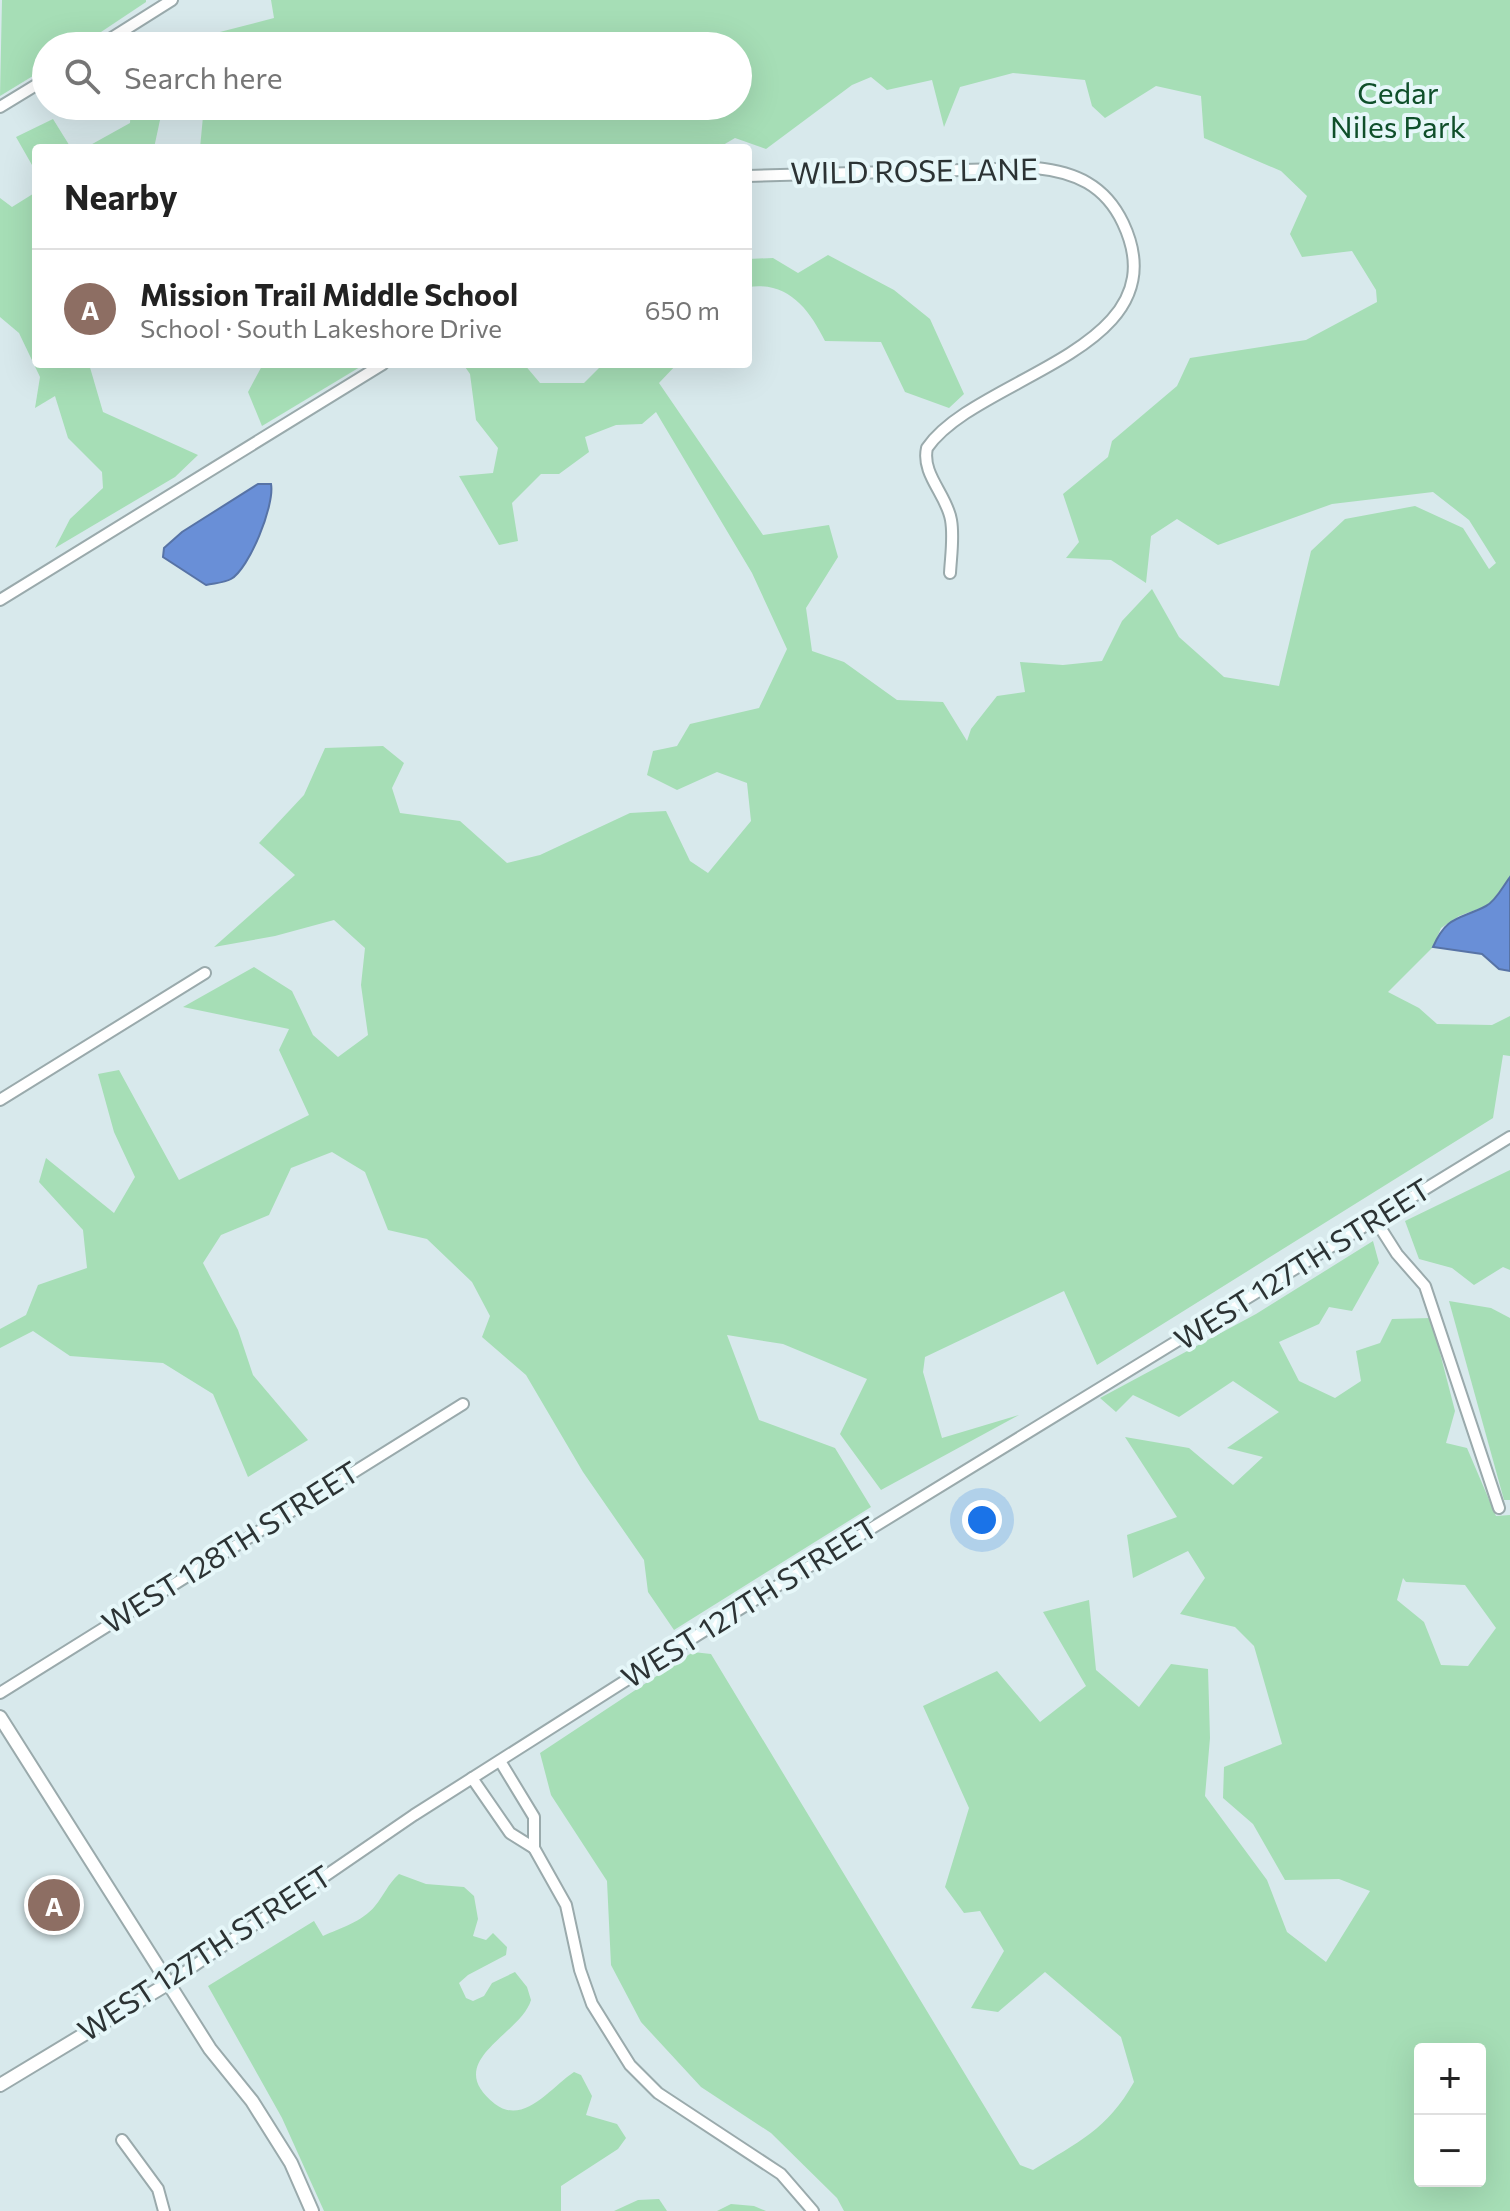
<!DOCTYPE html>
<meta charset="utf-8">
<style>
body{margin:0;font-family:Commissioner,sans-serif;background:#f6f6f6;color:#222}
.controls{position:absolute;right:24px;bottom:24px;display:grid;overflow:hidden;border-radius:8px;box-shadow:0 8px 32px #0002}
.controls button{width:72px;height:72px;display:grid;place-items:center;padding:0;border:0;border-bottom:2px solid #e0e0e0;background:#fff;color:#222;font:40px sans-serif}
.you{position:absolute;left:982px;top:1520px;width:28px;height:28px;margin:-20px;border:6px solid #fff;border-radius:50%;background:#1a73e8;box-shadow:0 0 0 12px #1a73e833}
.badge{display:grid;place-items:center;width:52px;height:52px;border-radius:50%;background:#8b5802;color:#fff;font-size:26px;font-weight:700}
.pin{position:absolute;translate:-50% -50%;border:4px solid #fff;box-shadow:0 2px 8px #0006}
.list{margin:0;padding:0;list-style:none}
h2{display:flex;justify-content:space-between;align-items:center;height:104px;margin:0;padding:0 32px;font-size:34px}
h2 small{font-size:26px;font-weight:400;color:#767676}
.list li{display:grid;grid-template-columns:52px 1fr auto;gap:24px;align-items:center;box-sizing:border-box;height:120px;padding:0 32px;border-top:2px solid #e0e0e0}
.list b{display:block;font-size:30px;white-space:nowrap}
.list p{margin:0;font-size:26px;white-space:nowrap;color:#767676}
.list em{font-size:26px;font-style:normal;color:#767676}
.icon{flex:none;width:44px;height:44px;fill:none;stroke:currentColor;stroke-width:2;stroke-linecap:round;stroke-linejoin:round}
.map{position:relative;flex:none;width:1510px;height:2211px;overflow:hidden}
.search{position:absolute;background:#fff;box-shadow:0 8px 32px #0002;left:32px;top:32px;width:720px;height:88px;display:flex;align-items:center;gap:20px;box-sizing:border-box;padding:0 28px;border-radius:44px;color:#767676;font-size:30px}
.panel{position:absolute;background:#fff;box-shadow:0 8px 32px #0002;left:32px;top:144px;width:720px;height:224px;border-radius:8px}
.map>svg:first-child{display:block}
</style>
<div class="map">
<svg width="1510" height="2211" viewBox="0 0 1510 2211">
<rect width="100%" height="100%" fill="#d8e9ec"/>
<!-- green -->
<g fill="#a6deb6" fill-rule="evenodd">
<polygon points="2,0 146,0 146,2 80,46 46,46 46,68 0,96"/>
<polygon points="271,0 1510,0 1510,877 1489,905 1459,916 1441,928 1433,947 1388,992 1419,1008 1437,1024 1492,1025 1510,1016 1510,1056 1503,1055 1493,1118 1097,1365 1064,1291 925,1357 923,1372 942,1438 1019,1415 881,1490 840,1434 867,1379 783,1344 727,1335 759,1420 835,1448 871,1507 674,1630 648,1592 644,1560 583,1472 526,1375 482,1337 490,1316 472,1282 427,1239 388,1230 365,1172 332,1152 291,1168 269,1215 221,1235 203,1263 238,1330 253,1375 308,1440 248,1477 213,1394 163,1363 70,1356 33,1331 0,1348 0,1329 26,1315 38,1285 87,1268 83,1230 39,1182 46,1158 114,1213 135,1177 114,1132 98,1074 119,1070 179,1180 309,1115 279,1050 289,1029 183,1007 254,967 292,991 313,1035 338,1057 368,1035 361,985 365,948 334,920 275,936 214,947 295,875 259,843 304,795 325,748 383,746 404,763 392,788 400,813 460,821 507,863 540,855 630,813 666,811 690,861 708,873 751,821 747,783 717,772 677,790 647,775 653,751 677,746 690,724 759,708 787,649 752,573 656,412 642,424 616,425 585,437 589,452 559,474 541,474 512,503 518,541 499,545 459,476 493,473 498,448 476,420 470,374 463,364 524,364 540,383 584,383 603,364 677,364 659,383 763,535 829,525 838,557 806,608 812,651 844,662 897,700 943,702 967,741 971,729 997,696 1025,692 1020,662 1063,665 1102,661 1122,621 1152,589 1179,637 1224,677 1279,686 1311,551 1345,519 1415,506 1463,528 1489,569 1496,563 1469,520 1433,492 1332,504 1218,545 1177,519 1151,536 1146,583 1111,560 1066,558 1079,542 1063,494 1108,457 1112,441 1177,386 1190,358 1306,340 1377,302 1376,290 1352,251 1302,257 1290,234 1307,196 1281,171 1204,138 1201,96 1156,86 1105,118 1092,106 1085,80 1013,73 960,87 944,127 932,80 887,90 871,77 852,85 766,149 735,138 718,148 200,148 204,106 738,106 738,46 210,46 212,34 274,18"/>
<polygon points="131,106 163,106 154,148 85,148 130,123"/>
<polygon points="53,119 71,148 36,148 36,172 16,137"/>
<polygon points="36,192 36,364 89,364 103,412 198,455 175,477 55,548 70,519 103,488 102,472 68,438 55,396 35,408 40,377 19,333 0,317 0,198 12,207"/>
<path d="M 828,255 L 894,290 L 930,319 L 964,394 L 949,408 L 905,392 L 881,342 L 825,341 C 809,309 788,281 748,287 L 748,259 L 773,258 L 798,273 Z"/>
<polygon points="263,364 365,364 262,426 248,392"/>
<polygon points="1510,1170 1510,1270 1503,1267 1474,1285 1452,1268 1419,1259 1405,1221"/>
<path d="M 1373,1241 L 1379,1263 L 1352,1311 L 1329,1307 L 1319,1324 L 1279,1342 L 1299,1381 L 1335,1398 L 1361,1381 L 1356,1351 L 1380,1343 L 1392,1319 L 1431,1318 L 1455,1411 L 1446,1443 L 1467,1448 L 1496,1516 L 1510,1515 L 1510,2211 L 844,2211 L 837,2198 L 771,2133 L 701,2087 L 641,2022 L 611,1965 L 607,1881 L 551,1795 L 540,1753 L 693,1652 L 711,1654 L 1020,2165 L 1033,2170 C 1078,2142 1107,2130 1134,2082 L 1121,2037 L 1045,1972 L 998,2012 L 971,2008 L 1004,1951 L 980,1911 L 964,1913 L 945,1887 L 969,1808 L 923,1706 L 997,1671 L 1040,1722 L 1086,1686 L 1043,1612 L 1089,1600 L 1096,1670 L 1139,1707 L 1171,1664 L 1208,1669 L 1210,1738 L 1205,1796 L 1267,1880 L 1287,1932 L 1326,1962 L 1370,1891 L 1339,1879 L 1285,1880 L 1253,1824 L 1223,1798 L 1224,1767 L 1282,1744 L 1254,1646 L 1235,1627 L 1180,1614 L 1205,1578 L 1188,1551 L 1133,1578 L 1127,1535 L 1177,1517 L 1125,1437 L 1189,1448 L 1233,1485 L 1263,1457 L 1227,1448 L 1279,1412 L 1233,1381 L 1179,1417 L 1133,1395 L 1116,1412 L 1100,1398 L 1256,1314 ZM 1403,1578 L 1406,1582 L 1465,1585 L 1496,1628 L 1468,1666 L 1441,1665 L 1424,1622 L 1397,1600 ZM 1420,2049 L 1480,2049 L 1480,2181 L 1420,2181 Z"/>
<polygon points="1449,1301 1491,1308 1510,1318 1510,1500 1504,1500"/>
<path d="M 399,1874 L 426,1884 L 464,1887 L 474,1896 L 478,1919 L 473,1936 L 486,1940 L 493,1933 L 507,1947 L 506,1955 L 468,1975 L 459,1983 L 466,1998 L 473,2001 L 484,1996 L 492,1983 L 515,1972 L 527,1987 L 531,2000 C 521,2035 440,2061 495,2104 C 524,2126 551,2087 574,2072 L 581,2075 L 592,2096 L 586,2115 L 617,2124 L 626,2138 L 618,2149 L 561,2186 L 561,2211 L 324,2211 L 282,2118 L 208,1986 L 314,1921 L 323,1936 C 340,1928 362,1922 375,1906 C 384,1895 388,1884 399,1874 Z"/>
<polygon points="659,2199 667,2211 614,2211 638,2200"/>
<polygon points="731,2204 754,2206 766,2211 717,2211"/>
</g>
<!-- water -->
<g fill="#698fd7" stroke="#5773a6" stroke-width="2">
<path d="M 258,484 L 271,484 C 275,505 249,569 231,579 C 224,583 214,583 206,585 L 163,557 L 164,548 L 182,532 Z"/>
<path d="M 1510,877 L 1510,971 L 1499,969 L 1482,954 L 1433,947 C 1447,915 1459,920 1486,906 C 1496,901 1503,886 1510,877 Z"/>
</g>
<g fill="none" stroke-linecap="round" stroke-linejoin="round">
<defs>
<g id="minor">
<polyline points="99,46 172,0"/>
<polyline points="0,107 46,79"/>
<path d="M 748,176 L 1036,168 C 1075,172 1105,185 1123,223 C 1183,350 977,375 927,448 C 921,474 947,495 951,520 C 954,537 951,555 950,573"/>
<polyline points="0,600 383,364"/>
<polyline points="0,1100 205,973"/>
<polyline points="1376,1221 1397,1254 1425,1286 1499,1508"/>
<polyline points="0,1693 463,1404"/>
<polyline points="472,1778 510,1833 534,1848 534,1817 500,1761"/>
<polyline points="534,1848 566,1905 580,1970 592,2004 630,2065 658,2093 781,2174 813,2211"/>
<polyline points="169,1983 414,1815 699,1634 1510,1137"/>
<polyline points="122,2140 158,2189 164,2211"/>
</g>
<g id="tertiary">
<polyline points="0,1717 210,2049 252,2101 291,2163 312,2211"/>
<polyline points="0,2085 169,1983"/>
</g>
</defs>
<!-- minor casing -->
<use href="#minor" stroke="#9aaaac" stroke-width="14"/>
<!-- tertiary casing -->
<use href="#tertiary" stroke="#9aaaac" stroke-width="16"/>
<!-- minor -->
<use href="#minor" stroke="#fff" stroke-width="10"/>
<!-- tertiary -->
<use href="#tertiary" stroke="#fff" stroke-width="12"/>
</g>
<g text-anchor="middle" stroke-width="8" stroke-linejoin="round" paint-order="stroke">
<!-- park labels -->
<g font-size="30" fill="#0f4f2a" stroke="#e6f7f9">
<text x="1398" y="104">Cedar<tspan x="1398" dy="34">Niles Park</tspan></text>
</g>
<!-- street labels -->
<g font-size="30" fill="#2c3334" stroke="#e6f7f9">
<text transform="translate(914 172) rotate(-1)" y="10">WILD ROSE LANE</text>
<text transform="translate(1303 1265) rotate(-32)" y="10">WEST 127TH STREET</text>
<text transform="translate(231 1548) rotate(-32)" y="10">WEST 128TH STREET</text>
<text transform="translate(750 1603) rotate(-32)" y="10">WEST 127TH STREET</text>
<text transform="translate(205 1954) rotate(-33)" y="10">WEST 127TH STREET</text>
</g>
</g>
</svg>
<div class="controls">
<button>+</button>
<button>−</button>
</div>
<div class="you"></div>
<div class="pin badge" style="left:54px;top:1905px;background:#8d6e63">A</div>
<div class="search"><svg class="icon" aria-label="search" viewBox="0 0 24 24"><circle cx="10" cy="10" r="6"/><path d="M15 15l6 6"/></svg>Search here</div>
<section class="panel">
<h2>Nearby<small></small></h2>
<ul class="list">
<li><span class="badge" style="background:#8d6e63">A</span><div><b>Mission Trail Middle School</b><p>School · South Lakeshore Drive</p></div><em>650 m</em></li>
</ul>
</section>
</div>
